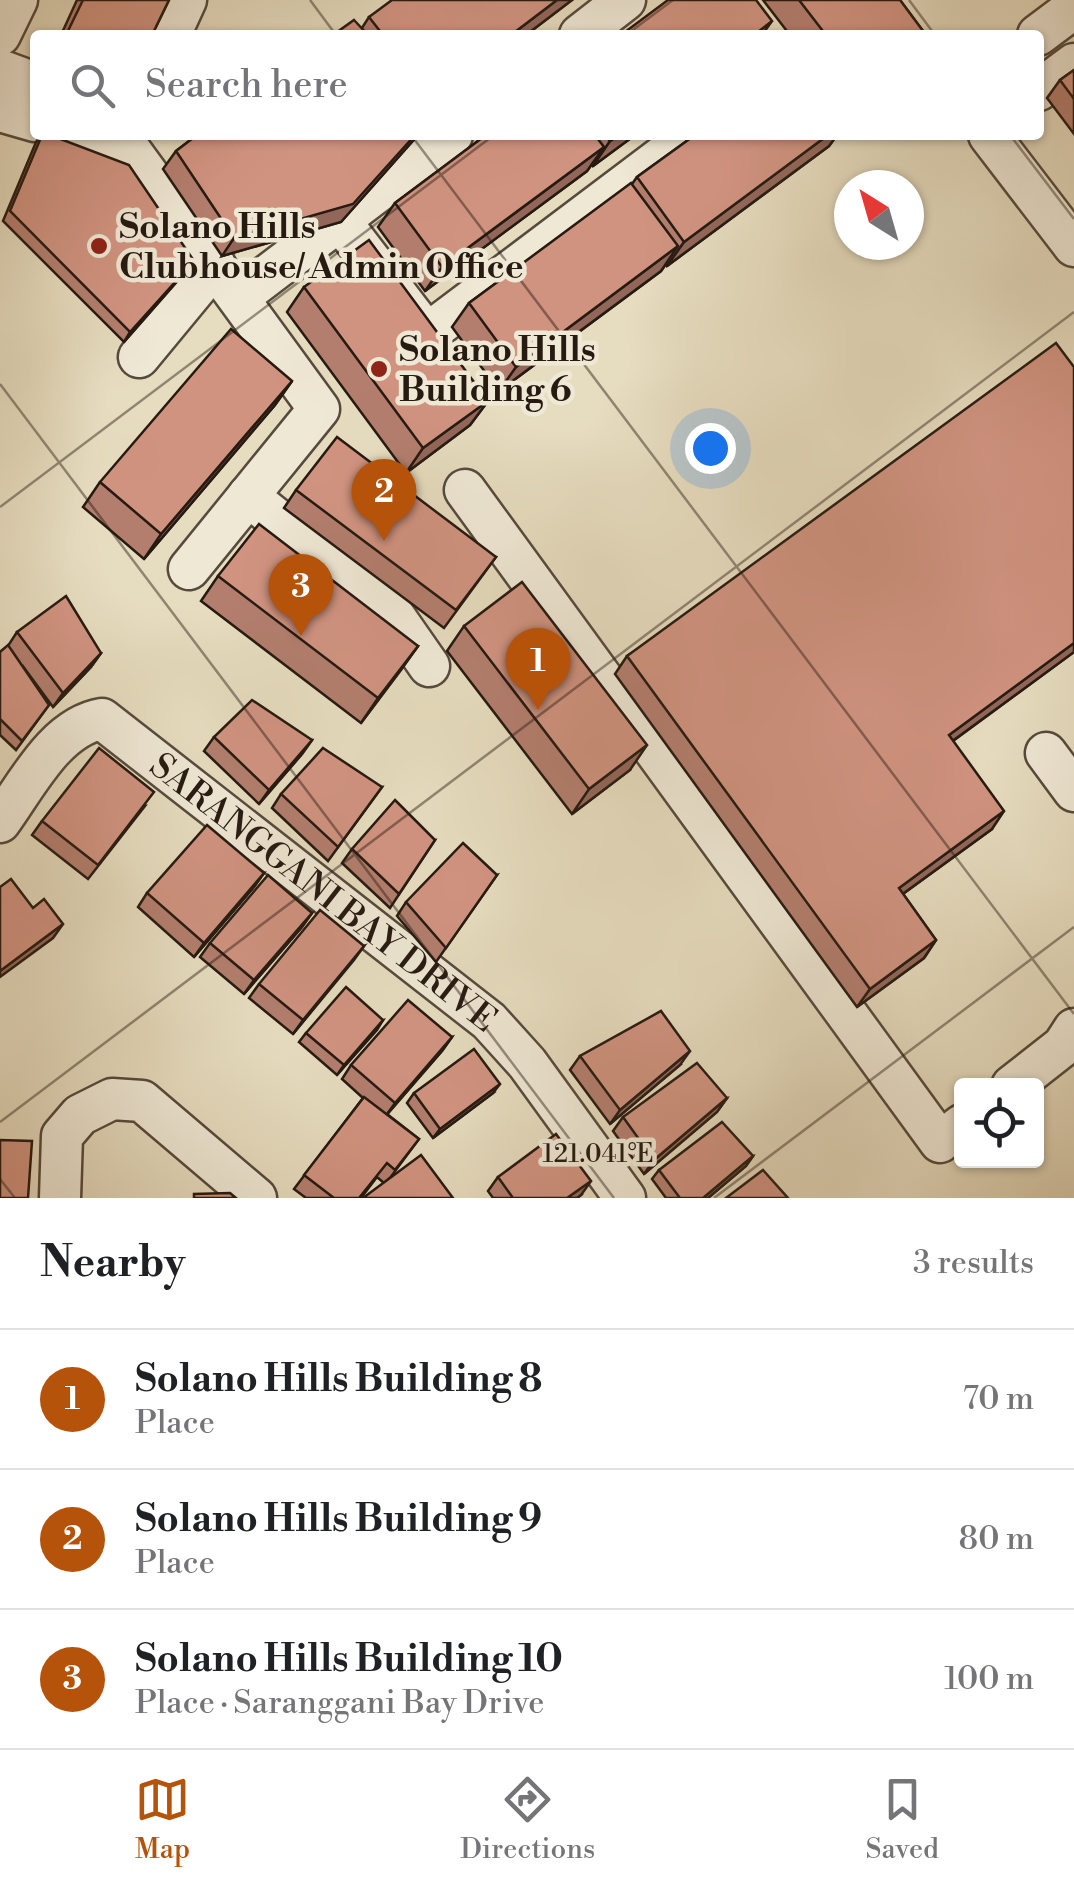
<!DOCTYPE html>
<meta charset="utf-8">
<style>
body{margin:0;font-family:"Libre Bodoni",serif;background:#f2f2f2;color:#202124}
.controls{position:absolute;right:30px;bottom:30px;display:grid;overflow:hidden;border-radius:10px;box-shadow:0 2px 8px #0004}
.controls button{width:90px;height:90px;display:grid;place-items:center;padding:0;border:0;border-bottom:2px solid #e0e0e0;background:#fff;color:#202124;font:50px sans-serif}
.compass{position:absolute;left:834px;top:170px;width:90px;height:90px;border-radius:50%;background:#fff;box-shadow:0 2px 8px #0004;rotate:323deg}
.you{position:absolute;left:710px;top:448px;width:35px;height:35px;margin:-25px;border:8px solid #fff;border-radius:50%;background:#1a73e8;box-shadow:0 0 0 15px #1a73e833}
.badge{display:grid;place-items:center;width:65px;height:65px;border-radius:50%;background:#b45309;color:#fff;font-size:32px;font-weight:700}
.pin{position:absolute;translate:-50% -82px;filter:drop-shadow(0 2px 5px #0008)}
.pin::after{content:'';position:absolute;top:52px;width:35px;height:30px;background:inherit;clip-path:polygon(0 0,100% 0,50% 100%)}
.list{margin:0;padding:0;list-style:none}
h2{display:flex;justify-content:space-between;align-items:center;height:130px;margin:0;padding:0 40px;font-size:42px}
h2 small{font-size:32px;font-weight:400;color:#757577}
.list li{display:grid;grid-template-columns:65px 1fr auto;gap:30px;align-items:center;box-sizing:border-box;height:140px;padding:0 40px;border-top:2px solid #e0e0e0}
.list b{display:block;font-size:38px;white-space:nowrap}
.list p{margin:0;font-size:32px;white-space:nowrap;color:#757577}
.list em{font-size:32px;font-style:normal;color:#757577}
.icon{flex:none;width:55px;height:55px;fill:none;stroke:currentColor;stroke-width:2;stroke-linecap:round;stroke-linejoin:round}
.map{position:relative;flex:none;width:1074px;height:1198px;overflow:hidden}
.search{position:absolute;background:#fff;box-shadow:0 2px 8px #0004;left:30px;right:30px;top:30px;height:110px;display:flex;align-items:center;gap:25px;box-sizing:border-box;padding:0 35px;border-radius:10px;color:#757577;font-size:38px}
.sheet{height:550px;background:#fff}
nav{display:flex;justify-content:space-around;align-items:center;box-sizing:border-box;height:140px;border-top:2px solid #e0e0e0;background:#fff;font-size:28px;color:#757577}
nav a{display:grid;justify-items:center;gap:5px}
nav .on{color:#b45309}
.map>svg:first-child{display:block}
</style>
<div class="map">
<svg width="1074" height="1198" viewBox="0 0 1074 1198">
<rect width="100%" height="100%" fill="#e6dcbf"/>
<filter id="stains"><feTurbulence type="fractalNoise" baseFrequency=".002" numOctaves="4"/><feColorMatrix values="0 0 0 0 .2 0 0 0 0 .09 0 0 0 0 .02 0 0 0 .5 -.17"/></filter>
<radialGradient id="worn" r=".72"><stop offset=".6" stop-color="#630" stop-opacity="0"/><stop offset="1" stop-color="#630" stop-opacity=".3"/></radialGradient>
<g fill="none" stroke-linecap="round" stroke-linejoin="round">
<defs>
<g id="minor">
<polyline points="0,35 17,0"/>
<polyline points="170,35 186,0"/>
<polyline points="580,35 625,0"/>
<polyline points="1038,35 1074,8"/>
<polyline points="0,70 35,83"/>
<polyline points="1039,90 1074,64"/>
<polyline points="0,111 35,121"/>
<polyline points="80,135 130,150 319,409 189,569"/>
<polyline points="989,135 1074,246"/>
<polyline points="341,222 427,334 691,135"/>
<polyline points="239,297 452,135"/>
<polyline points="139,357 215,265"/>
<polyline points="465,490 940,1142 962,1125"/>
<polyline points="248,496 390,610 429,666"/>
<polyline points="1046,753 1074,791"/>
<path id="s1" d="M 0,822 C 27,785 55,727 102,719 L 489,1021 L 527,1063 L 625,1198"/>
<polyline points="1012,1086 1063,1046 1074,1029"/>
<polyline points="60,1198 62,1136 80,1115 112,1099 142,1101 256,1198"/>
</g>
</defs>
<!-- minor casing -->
<use href="#minor" stroke="#564a3c" stroke-width="45"/>
<!-- minor -->
<use href="#minor" stroke="#efe8d5" stroke-width="40"/>
</g>
<!-- wall -->
<g fill="#b37e6e" stroke="#261a11" stroke-width="2.5">
<polygon points="77,0 169,0 152,35 61,35"/>
<polygon points="572,0 526,35 333,35 362,28 369,17"/>
<polygon points="763,0 900,0 926,35 790,35"/>
<polygon points="1074,70 1074,134 1047,98 1060,80"/>
<polygon points="41,135 187,270 124,342 3,221 36,142"/>
<polygon points="197,135 418,135 341,222 222,256 163,169 176,151"/>
<polygon points="486,135 635,135 593,166 592,164 587,171 425,291 378,227 395,203"/>
<polygon points="695,135 837,135 829,146 667,266 666,264 661,271 499,391 452,327 469,303 632,184 637,177"/>
<polygon points="304,287 488,401 470,425 406,473 287,312"/>
<polygon points="1074,367 1074,652 953,741 992,829 903,894 936,940 924,958 857,1007 615,674 627,656"/>
<polygon points="292,381 275,405 144,559 83,507 100,482"/>
<polygon points="296,490 496,557 444,628 284,508"/>
<polygon points="218,576 418,646 361,723 201,601"/>
<polygon points="464,626 630,770 572,814 447,651"/>
<polygon points="17,632 101,653 91,667 53,707 22,665 49,705 16,750 0,735 0,652 8,646"/>
<polygon points="214,737 312,740 302,754 259,804 204,751"/>
<polygon points="382,787 328,861 272,808 281,794"/>
<polygon points="145,806 88,879 32,835 42,821"/>
<polygon points="435,840 390,908 342,863 352,849"/>
<polygon points="264,873 254,887 194,957 138,907 147,893"/>
<polygon points="497,875 436,962 397,916 406,902"/>
<polygon points="312,913 302,927 244,994 200,957 210,943"/>
<polygon points="364,946 293,1034 249,998 259,984"/>
<polygon points="383,1020 337,1075 299,1042 306,1033"/>
<polygon points="452,1037 442,1051 387,1114 419,1139 390,1178 384,1183 377,1177 361,1198 306,1198 294,1189 363,1098 342,1079 351,1065"/>
<polygon points="580,1056 680,1065 610,1124 570,1070"/>
<polygon points="414,1093 493,1093 433,1138 407,1103"/>
<polygon points="727,1098 717,1112 644,1174 613,1131 623,1117"/>
<polygon points="753,1156 746,1166 708,1198 666,1198 652,1179 659,1170"/>
<polygon points="498,1177 581,1195 577,1198 493,1198 488,1191"/>
</g>
<!-- shaded-wall -->
<g fill="#92675a" stroke="#261a11" stroke-width="2.5">
<polygon points="557,0 572,0 526,35 511,35"/>
<polygon points="772,21 762,35 754,35"/>
<polygon points="415,135 418,135 341,222 222,256 234,238"/>
<polygon points="619,135 635,135 593,166 610,141"/>
<polygon points="828,135 837,135 829,146 667,266 684,242"/>
<polygon points="604,147 587,171 425,291 442,267"/>
<polygon points="678,246 661,271 499,391 516,367"/>
<polygon points="194,261 187,270 124,342 130,332"/>
<polygon points="292,381 275,405 144,559 161,534"/>
<polygon points="488,401 470,425 406,473 423,448"/>
<polygon points="1074,643 1074,652 936,753 949,735"/>
<polygon points="418,646 401,670 361,723 378,698"/>
<polygon points="101,653 91,667 53,707 63,693"/>
<polygon points="312,740 302,754 259,804 269,790"/>
<polygon points="647,745 630,770 572,814 589,789"/>
<polygon points="1004,811 992,829 886,906 899,888"/>
<polygon points="264,873 254,887 194,957 204,943"/>
<polygon points="312,913 302,927 244,994 254,980"/>
<polygon points="63,924 53,938 0,977 0,971"/>
<polygon points="936,940 924,958 857,1007 870,989"/>
<polygon points="364,946 354,960 293,1034 303,1020"/>
<polygon points="383,1020 377,1030 337,1075 344,1065"/>
<polygon points="452,1037 442,1051 385,1117 395,1103"/>
<polygon points="690,1051 680,1065 610,1124 620,1110"/>
<polygon points="500,1084 493,1093 433,1138 440,1129"/>
<polygon points="727,1098 717,1112 644,1174 654,1160"/>
<polygon points="753,1156 746,1166 708,1198 703,1198"/>
<polygon points="591,1181 581,1195 577,1198 567,1198"/>
</g>
<!-- building -->
<g fill="#d09380" stroke="#261a11" stroke-width="2.5">
<polygon points="83,0 169,0 152,35 66,35"/>
<polygon points="392,0 557,0 511,35 383,35 369,17"/>
<polygon points="668,0 756,0 772,21 754,35 621,35"/>
<polygon points="799,0 900,0 926,35 826,35"/>
<polygon points="354,20 368,35 333,35"/>
<polygon points="1074,70 1074,99 1060,80"/>
<polygon points="42,135 50,135 129,165 194,261 130,332 10,211"/>
<polygon points="197,135 415,135 353,204 234,238 176,151"/>
<polygon points="486,135 595,135 604,147 442,267 395,203"/>
<polygon points="605,135 619,135 610,141"/>
<polygon points="695,135 828,135 684,242 637,177"/>
<polygon points="631,183 678,246 516,367 469,303"/>
<polygon points="369,240 488,401 423,448 304,287"/>
<polygon points="231,329 292,381 161,534 100,482"/>
<polygon points="1056,343 1074,367 1074,643 949,735 1004,811 899,888 936,940 870,989 627,656"/>
<polygon points="337,437 496,557 456,610 296,490"/>
<polygon points="259,524 418,646 378,698 218,576"/>
<polygon points="522,582 647,745 589,789 464,626"/>
<polygon points="66,596 101,653 63,693 17,632"/>
<polygon points="8,645 49,705 22,741 0,719 0,652"/>
<polygon points="252,700 312,740 269,790 214,737"/>
<polygon points="99,748 154,792 98,865 42,821"/>
<polygon points="323,748 382,787 338,847 281,794"/>
<polygon points="395,800 435,840 399,894 352,849"/>
<polygon points="207,825 264,873 204,943 147,893"/>
<polygon points="463,843 497,875 446,948 406,902"/>
<polygon points="268,875 312,913 254,980 210,943"/>
<polygon points="11,879 33,908 44,899 63,924 0,971 0,887"/>
<polygon points="320,910 364,946 303,1020 259,984"/>
<polygon points="346,987 383,1020 344,1065 306,1033"/>
<polygon points="408,1000 452,1037 395,1103 351,1065"/>
<polygon points="661,1011 690,1051 620,1110 580,1056"/>
<polygon points="474,1049 500,1084 440,1129 414,1093"/>
<polygon points="697,1063 727,1098 654,1160 623,1117"/>
<polygon points="364,1097 419,1139 395,1170 387,1163 359,1198 334,1198 304,1175"/>
<polygon points="722,1122 753,1156 703,1198 680,1198 659,1170"/>
<polygon points="556,1134 591,1181 567,1198 513,1198 498,1177"/>
<polygon points="0,1140 32,1141 28,1198 0,1198"/>
<polygon points="421,1155 453,1198 363,1198"/>
<polygon points="763,1170 788,1198 726,1198"/>
<polygon points="230,1193 236,1198 194,1198 194,1194"/>
</g>
<!-- ticks -->
<path fill="none" stroke="#261a11" stroke-width="2.5" stroke-opacity="0.45" d="M 310,0 L 336,35M 909,0 L 935,35M 626,35 L 673,0M 411,135 L 1074,1014M 1010,135 L 1074,219M 0,384 L 614,1198M 0,507 L 494,135M 0,1122 L 1074,312M 0,1179 L 15,1198M 714,1198 L 1074,927"/>
<!-- markers -->
<g fill="#8f2418" stroke="#efe8d5" stroke-width="4">
<circle cx="99" cy="246" r="10"/>
<circle cx="379" cy="369" r="10"/>
</g>
<g text-anchor="middle" stroke-width="9" stroke-linejoin="round" paint-order="stroke">
<!-- poi labels -->
<g font-size="35" font-weight="bold" fill="#261a11" stroke="#efe8d5" text-anchor="start">
<text x="119" y="238">Solano Hills<tspan x="119" dy="40">Clubhouse/ Admin Office</tspan></text>
<text x="399" y="361">Solano Hills<tspan x="399" dy="40">Building 6</tspan></text>
</g>
<!-- street labels -->
<g font-size="35" fill="#261a11" stroke="#efe8d5">
<text dy="12" stroke="none"><textPath href="#s1" startOffset="430">SARANGGANI BAY DRIVE</textPath></text>
</g>
</g>
<g font-size="25" text-anchor="middle" fill="#261a11" stroke="#efe8d5" stroke-width="9" stroke-linejoin="round" paint-order="stroke">
<text x="598" y="1162">121.041°E</text>
</g>
<rect width="100%" height="100%" filter="url(#stains)"/>
<rect width="100%" height="100%" fill="url(#worn)"/>
</svg>
<div class="controls">
<button><svg class="icon" aria-label="locate" viewBox="0 0 24 24"><circle cx="12" cy="12" r="6"/><path d="M12 2v4M12 18v4M2 12h4M18 12h4"/></svg></button>
</div>
<svg class="compass" viewBox="-18 -18 36 36"><path d="M0-13l5 13h-10z" fill="#e53935"/><path d="M0 13l5-13h-10z" fill="#757577"/></svg>
<div class="you"></div>
<div class="pin badge" style="left:538px;top:710px">1</div>
<div class="pin badge" style="left:384px;top:541px">2</div>
<div class="pin badge" style="left:301px;top:636px">3</div>
<div class="search"><svg class="icon" aria-label="search" viewBox="0 0 24 24"><circle cx="10" cy="10" r="6"/><path d="M15 15l6 6"/></svg>Search here</div>
</div>
<section class="sheet">
<h2>Nearby<small>3 results</small></h2>
<ul class="list">
<li><span class="badge">1</span><div><b>Solano Hills Building 8</b><p>Place</p></div><em>70 m</em></li>
<li><span class="badge">2</span><div><b>Solano Hills Building 9</b><p>Place</p></div><em>80 m</em></li>
<li><span class="badge">3</span><div><b>Solano Hills Building 10</b><p>Place · Saranggani Bay Drive</p></div><em>100 m</em></li>
</ul>
</section>
<nav>
<a class="on"><svg class="icon" aria-label="map" viewBox="0 0 24 24"><path d="M3 6l6-2 6 2 6-2v14l-6 2-6-2-6 2zM9 4v14M15 6v14"/></svg>Map</a>
<a><svg class="icon" aria-label="directions" viewBox="0 0 24 24"><path d="M12 3l9 9-9 9-9-9zM9 14v-3h6M13 9l2 2-2 2"/></svg>Directions</a>
<a><svg class="icon" aria-label="saved" viewBox="0 0 24 24"><path d="M7 4h10v16l-5-4-5 4z"/></svg>Saved</a>
</nav>
